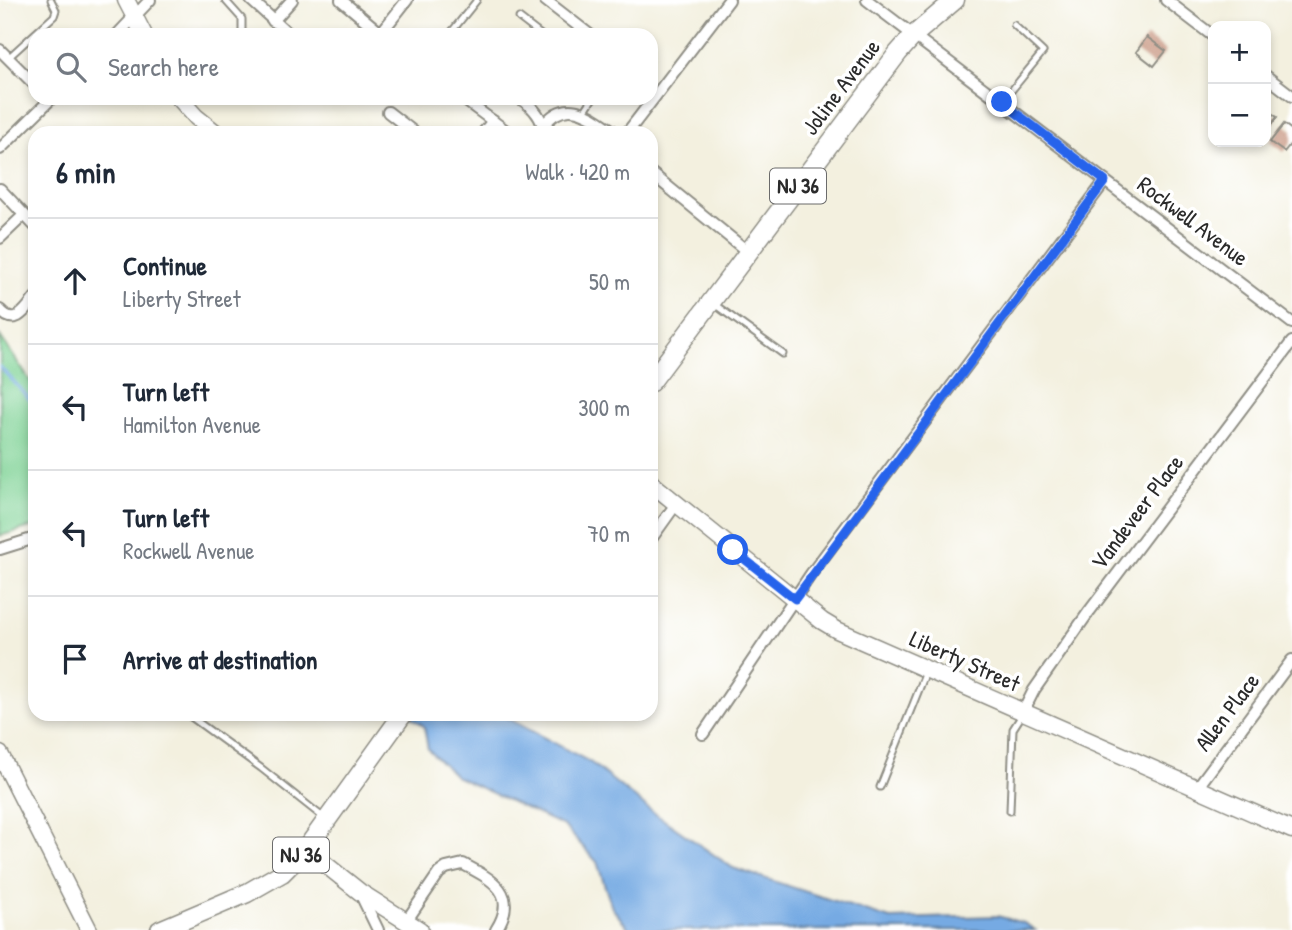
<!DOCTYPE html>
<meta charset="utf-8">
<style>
body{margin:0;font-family:"Patrick Hand",sans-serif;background:#f2f2f3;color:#1f2937}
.controls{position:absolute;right:21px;top:21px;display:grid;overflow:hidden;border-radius:14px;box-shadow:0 4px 10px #0003}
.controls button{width:63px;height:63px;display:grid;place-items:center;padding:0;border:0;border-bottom:2px solid #e0e1e3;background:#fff;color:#1f2937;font:35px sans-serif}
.stop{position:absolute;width:21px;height:21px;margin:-16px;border:5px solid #2563eb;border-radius:50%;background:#fff}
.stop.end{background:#2563eb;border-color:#fff;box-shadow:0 2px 7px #0008}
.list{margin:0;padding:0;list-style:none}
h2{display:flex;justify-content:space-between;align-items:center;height:91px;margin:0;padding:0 28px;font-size:30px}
h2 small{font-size:23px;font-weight:400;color:#747a83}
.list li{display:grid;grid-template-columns:46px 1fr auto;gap:21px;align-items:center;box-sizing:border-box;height:126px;padding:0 28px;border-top:2px solid #e0e1e3}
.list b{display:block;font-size:26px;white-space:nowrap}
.list p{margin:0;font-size:23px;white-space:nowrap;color:#747a83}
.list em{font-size:23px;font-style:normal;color:#747a83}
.icon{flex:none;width:38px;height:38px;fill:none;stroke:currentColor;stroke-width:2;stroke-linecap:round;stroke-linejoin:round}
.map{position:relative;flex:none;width:1292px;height:930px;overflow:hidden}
.search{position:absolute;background:#fff;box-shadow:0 4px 10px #0003;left:28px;top:28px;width:630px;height:77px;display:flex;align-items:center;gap:18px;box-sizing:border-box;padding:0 24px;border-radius:21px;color:#747a83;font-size:26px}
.panel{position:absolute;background:#fff;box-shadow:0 4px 10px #0003;left:28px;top:126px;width:630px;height:595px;border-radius:21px}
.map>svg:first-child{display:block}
</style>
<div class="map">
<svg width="1292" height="930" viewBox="0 0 1292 930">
<rect width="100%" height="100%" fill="#fff"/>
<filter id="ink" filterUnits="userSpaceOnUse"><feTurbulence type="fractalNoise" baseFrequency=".0143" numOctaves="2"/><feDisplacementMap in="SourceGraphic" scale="14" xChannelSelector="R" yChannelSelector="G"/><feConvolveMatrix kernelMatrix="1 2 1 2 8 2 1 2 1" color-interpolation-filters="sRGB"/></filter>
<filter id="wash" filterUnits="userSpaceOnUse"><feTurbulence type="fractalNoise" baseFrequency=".00686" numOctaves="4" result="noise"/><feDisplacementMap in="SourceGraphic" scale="28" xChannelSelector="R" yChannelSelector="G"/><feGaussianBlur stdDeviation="1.57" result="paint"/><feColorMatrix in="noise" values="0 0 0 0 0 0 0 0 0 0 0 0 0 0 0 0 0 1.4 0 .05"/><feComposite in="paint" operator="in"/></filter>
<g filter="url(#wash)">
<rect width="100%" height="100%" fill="#f3f0df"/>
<!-- green -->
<polygon fill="#7ed294" stroke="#547e60" stroke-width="2" points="0,336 35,388 35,406 31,410 35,418 35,526 0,536"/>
<!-- water -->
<polygon fill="#76aae3" stroke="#506a87" stroke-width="2" points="407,714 500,714 590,762 651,811 733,868 890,919 997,916 1024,923 1035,930 630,930 612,908 597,862 564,826 455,776 428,749 424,726"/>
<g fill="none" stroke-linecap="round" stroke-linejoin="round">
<!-- stream -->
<polyline stroke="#76aae3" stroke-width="3.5" points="0,367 35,405"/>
</g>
<g id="blocks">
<!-- building -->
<g fill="#cc9f8b">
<polygon points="1147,37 1166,51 1154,66 1136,52"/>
<polygon points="1266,109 1277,117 1266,132"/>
<polygon points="1284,124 1292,130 1292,142 1284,152 1270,142"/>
</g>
</g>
</g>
<g filter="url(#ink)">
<use href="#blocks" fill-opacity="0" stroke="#8f8e85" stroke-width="2"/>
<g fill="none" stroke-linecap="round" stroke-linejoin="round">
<defs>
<g id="lane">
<polyline points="225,0 242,19 242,32 240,35"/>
<polyline points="519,18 541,35"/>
<polyline points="449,35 477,0"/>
<polyline points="8,58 54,16 56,10 51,0"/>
<polyline points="1002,102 1043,52 1014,25"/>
<polyline points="584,112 593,98"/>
<polyline points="714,304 783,354"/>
<polyline points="187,714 261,768 324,818"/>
<polyline points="880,787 926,672"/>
<polyline points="1010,811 1013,729 1022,715"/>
</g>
<g id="street">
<polyline points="251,0 290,35"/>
<polyline points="341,0 383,35"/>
<polyline points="545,0 590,35"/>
<polyline points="867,0 1292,323"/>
<polyline points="1166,0 1213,36"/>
<polyline points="273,21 292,0"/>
<polyline points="381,33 407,0"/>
<polyline points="117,35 150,0"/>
<polyline points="0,50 35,85"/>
<polyline points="1266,76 1292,96"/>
<polyline points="462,98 509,133"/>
<path d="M 520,98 C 531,106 539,113 543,126 L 539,133"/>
<polyline points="388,112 415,133"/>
<path d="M 543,126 C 567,94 592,117 616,133"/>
<polyline points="483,133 493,121"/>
<polyline points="627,133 729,0"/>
<polyline points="0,149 52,98"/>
<polyline points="651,173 748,252"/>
<polyline points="0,189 35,226"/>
<polyline points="0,238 24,215"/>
<path d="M 0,310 C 15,327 25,311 35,298"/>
<polyline points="651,539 676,504"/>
<polyline points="0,549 35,538"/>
<polyline points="1023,712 1034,690 1088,613 1292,342"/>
<polyline points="703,734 811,574 1105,181"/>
<polyline points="1197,788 1292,660"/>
<polyline points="361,895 378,930"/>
<path d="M 407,920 L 439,873 L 446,868 L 463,864 C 494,880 519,894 496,930"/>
</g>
<g id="secondary">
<polyline points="126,0 144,35"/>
<polyline points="179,98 196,117 216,133"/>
<polyline points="651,483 822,621 837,630 1292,830"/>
<polyline points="0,754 89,930"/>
<polyline points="306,849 360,892 420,930"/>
</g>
<g id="primary">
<polyline points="651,382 898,53 914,35 955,0"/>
<polyline points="160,930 247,893 282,873 306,849 403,714"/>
</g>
</defs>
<!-- lane casing -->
<use href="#lane" stroke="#8f8e85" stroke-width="9"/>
<!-- street casing -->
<use href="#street" stroke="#8f8e85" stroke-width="14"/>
<!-- secondary casing -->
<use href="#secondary" stroke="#8f8e85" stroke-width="19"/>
<!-- primary casing -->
<use href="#primary" stroke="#8f8e85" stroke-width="21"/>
<!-- lane -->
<use href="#lane" stroke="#fff" stroke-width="5"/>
<!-- street -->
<use href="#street" stroke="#fff" stroke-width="10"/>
<!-- secondary -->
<use href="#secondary" stroke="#fff" stroke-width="16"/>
<!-- primary -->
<use href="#primary" stroke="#fff" stroke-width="18"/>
</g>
</g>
<g fill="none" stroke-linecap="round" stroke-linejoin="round" filter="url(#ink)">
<!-- route -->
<polyline stroke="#2563eb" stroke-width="9" points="733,550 795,599 1105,181 1002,102"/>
</g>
<g text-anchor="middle" stroke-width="7" stroke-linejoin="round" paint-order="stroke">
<!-- shield labels -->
<g fill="#fff" stroke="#6b6b6b" stroke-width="2">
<rect x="770" y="168.5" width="56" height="35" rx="5"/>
<rect x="273" y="837.5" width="56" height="35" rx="5"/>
</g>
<g font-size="21" font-weight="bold" fill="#2b2b2b">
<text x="798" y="193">NJ 36</text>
<text x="301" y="862">NJ 36</text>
</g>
<!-- street labels -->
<g font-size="23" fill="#2b2b2b" stroke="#fff">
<text transform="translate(841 87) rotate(-53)" y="8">Joline Avenue</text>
<text transform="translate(1193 221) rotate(37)" y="8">Rockwell Avenue</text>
<text transform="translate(1137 512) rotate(-53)" y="8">Vandeveer Place</text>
<text transform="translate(965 661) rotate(24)" y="8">Liberty Street</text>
<text transform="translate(1227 712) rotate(-53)" y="8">Allen Place</text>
</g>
</g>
</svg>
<div class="controls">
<button>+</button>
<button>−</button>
</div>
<div class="stop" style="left:733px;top:550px"></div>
<div class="stop end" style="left:1002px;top:102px"></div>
<div class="search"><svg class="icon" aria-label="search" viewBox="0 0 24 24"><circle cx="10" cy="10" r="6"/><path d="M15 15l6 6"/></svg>Search here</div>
<section class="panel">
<h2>6 min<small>Walk · 420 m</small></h2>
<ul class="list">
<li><svg class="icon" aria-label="ahead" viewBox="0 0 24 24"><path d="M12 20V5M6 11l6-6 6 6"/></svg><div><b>Continue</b><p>Liberty Street</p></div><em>50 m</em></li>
<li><svg class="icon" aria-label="left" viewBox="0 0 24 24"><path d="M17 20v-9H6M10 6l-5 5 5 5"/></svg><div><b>Turn left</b><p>Hamilton Avenue</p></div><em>300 m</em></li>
<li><svg class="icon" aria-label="left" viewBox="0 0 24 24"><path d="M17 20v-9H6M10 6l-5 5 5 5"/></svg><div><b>Turn left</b><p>Rockwell Avenue</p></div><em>70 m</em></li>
<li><svg class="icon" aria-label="arrive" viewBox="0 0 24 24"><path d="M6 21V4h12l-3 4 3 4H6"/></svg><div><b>Arrive at destination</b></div></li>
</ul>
</section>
</div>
